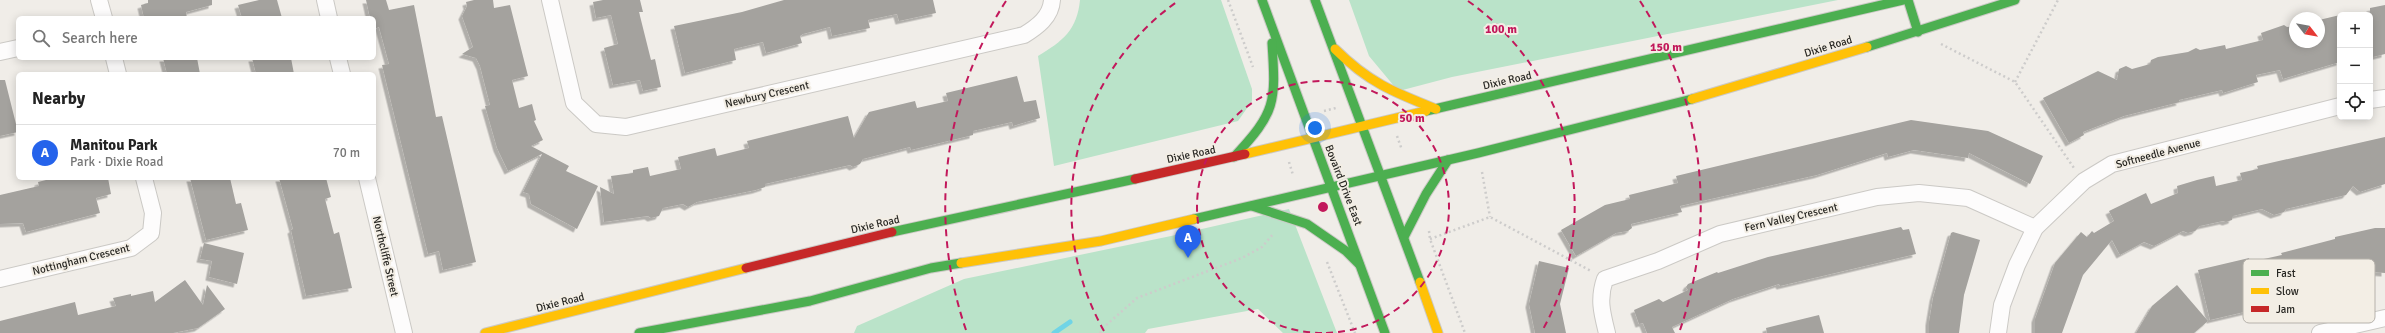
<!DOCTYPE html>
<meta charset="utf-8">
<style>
body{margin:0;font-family:Signika,sans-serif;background:#f6f6f6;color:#222}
.controls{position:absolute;right:12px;top:12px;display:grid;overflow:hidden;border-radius:6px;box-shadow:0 2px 10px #0003}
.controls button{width:36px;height:36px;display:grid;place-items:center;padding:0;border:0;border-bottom:1px solid #e0e0e0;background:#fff;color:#222;font:20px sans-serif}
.compass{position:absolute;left:2289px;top:12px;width:36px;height:36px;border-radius:50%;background:#fff;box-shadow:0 2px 10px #0003;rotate:121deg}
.you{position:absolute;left:1315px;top:128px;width:14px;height:14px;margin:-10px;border:3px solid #fff;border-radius:50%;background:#1a73e8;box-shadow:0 0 0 6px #1a73e833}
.badge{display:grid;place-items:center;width:26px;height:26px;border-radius:50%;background:#2563eb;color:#fff;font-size:13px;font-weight:700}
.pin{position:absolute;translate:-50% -33px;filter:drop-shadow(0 1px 2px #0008)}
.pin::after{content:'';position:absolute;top:21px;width:14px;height:12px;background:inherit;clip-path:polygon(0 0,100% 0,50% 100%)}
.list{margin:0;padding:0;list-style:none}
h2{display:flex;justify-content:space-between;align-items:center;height:52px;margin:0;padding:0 16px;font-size:17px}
h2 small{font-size:13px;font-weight:400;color:#767676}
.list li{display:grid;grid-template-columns:26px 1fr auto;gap:12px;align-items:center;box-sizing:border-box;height:56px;padding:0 16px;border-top:1px solid #e0e0e0}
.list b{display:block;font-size:15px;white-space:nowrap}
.list p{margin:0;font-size:13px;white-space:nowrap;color:#767676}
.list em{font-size:13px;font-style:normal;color:#767676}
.icon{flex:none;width:22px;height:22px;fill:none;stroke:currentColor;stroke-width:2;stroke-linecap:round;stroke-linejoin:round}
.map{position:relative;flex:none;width:2385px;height:333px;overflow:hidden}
.search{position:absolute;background:#fff;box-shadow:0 2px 10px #0003;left:16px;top:16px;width:360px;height:44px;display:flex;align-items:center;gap:10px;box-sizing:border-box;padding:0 14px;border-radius:6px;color:#767676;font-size:15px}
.panel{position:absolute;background:#fff;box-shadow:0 2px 10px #0003;left:16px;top:72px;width:360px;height:108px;border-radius:6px}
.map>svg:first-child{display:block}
</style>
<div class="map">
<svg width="2385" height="333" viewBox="0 0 2385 333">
<defs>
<filter id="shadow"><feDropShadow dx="-3.5" dy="3.5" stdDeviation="0" flood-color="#0004"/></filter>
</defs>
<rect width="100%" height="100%" fill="#f0ede8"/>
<!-- green -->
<g fill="#bae3c9">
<path d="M 1080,0 L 1221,0 L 1252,89 L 1252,101 L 1238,121 L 1054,166 L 1038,56 C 1063,41 1077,30 1080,0 Z"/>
<polygon points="1349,0 1838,0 1452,77 1395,92 1394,86 1369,56"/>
<polygon points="1289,209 1337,333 1283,333 1258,309 1148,329 1145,333 854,333 857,326 964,279 1171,236"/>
</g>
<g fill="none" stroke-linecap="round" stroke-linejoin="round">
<!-- stream -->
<polyline stroke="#70d4e6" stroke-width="5" points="1054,333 1070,322"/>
</g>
<!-- building -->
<g fill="#a4a29e" filter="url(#shadow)">
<polygon points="148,0 212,0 212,5 186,12 187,18 144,18 141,5 148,3"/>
<polygon points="259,0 277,0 282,18 242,18 238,5"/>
<polygon points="366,0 386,0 389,10 414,5 436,117 442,116 476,262 443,270 439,251 428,254 382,65 389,64 379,27 374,29 374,18 370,18"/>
<polygon points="474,0 493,0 494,8 510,5 528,76 512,80 519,108 532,104 536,120 534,121 543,140 531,146 569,166 566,171 598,186 577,229 531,204 529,194 523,192 542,154 508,171 497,148 485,106 490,105 480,66 476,58 462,54 473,47 462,16 467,6 466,2"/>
<polygon points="603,0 640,0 643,12 639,12 651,60 655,59 661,87 643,91 640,80 613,85 604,48 618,44 611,15 596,18 593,2"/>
<polygon points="784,0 933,0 936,13 899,21 897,14 868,20 870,28 832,36 830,27 803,34 800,36 802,43 766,53 763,42 734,49 736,60 685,73 674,26 742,12"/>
<polygon points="2385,5 2385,54 2373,57 2370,43 2370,8"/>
<polygon points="2340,15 2340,62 2283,79 2280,70 2256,75 2258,82 2223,93 2222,90 2179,100 2180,102 2124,116 2083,132 2084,135 2069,143 2043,98 2098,71 2117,80 2119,69 2126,66 2132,69 2143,66 2150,64 2151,60 2158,57 2188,52 2196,48 2200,50 2225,45 2226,49 2263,40 2261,33 2284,25 2287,27 2295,26 2295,42 2319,42 2319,20"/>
<polygon points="163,58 197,58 200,74 167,74"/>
<polygon points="252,58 291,58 294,74 256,74"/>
<polygon points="1017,76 1024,102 1036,100 1040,118 1013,126 1012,122 973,131 973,135 911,150 910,147 863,159 860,164 853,167 850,165 765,184 765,187 756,190 697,202 688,207 683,204 663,208 659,216 651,218 648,216 604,222 600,187 614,194 611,176 633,173 633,170 648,167 650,176 681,169 678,157 715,148 717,156 749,148 747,141 848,116 854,138 869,112 915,101 917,108 948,101 946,93"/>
<polygon points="0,80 5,80 18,132 0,136"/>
<polygon points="1911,120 1988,131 2043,156 2030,184 1969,153 1968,158 1914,150 1888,157 1887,153 1817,175 1680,206 1682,212 1631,224 1632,228 1628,231 1616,233 1576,256 1561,230 1605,205 1630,199 1629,195 1678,183 1676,176"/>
<polygon points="2385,137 2385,184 2360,192 2353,186 2346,195 2286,209 2284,212 2274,215 2262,209 2233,216 2232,220 2226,222 2223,221 2200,226 2195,231 2188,233 2183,231 2154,246 2144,242 2120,255 2112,240 2083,275 2062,333 2035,333 2035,319 2055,263 2081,232 2087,237 2092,231 2094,233 2114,221 2109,211 2146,193 2151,204 2178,193 2177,186 2197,180 2214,176 2216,186 2242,180 2240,173 2258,169 2257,166"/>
<polygon points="46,178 108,178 111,194 96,198 100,213 26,232 23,223 0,224 0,195 39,186 38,182 46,180"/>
<polygon points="190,178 230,178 236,204 241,203 248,230 206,240"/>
<polygon points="279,178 326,178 331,197 325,199 334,234 339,232 352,288 306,296 291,230 293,229"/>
<polygon points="1901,227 1903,230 1909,229 1916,254 1780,286 1779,284 1733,299 1672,327 1675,333 1647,333 1643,323 1639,324 1634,310 1659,299 1663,302 1688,290 1686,287 1688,284 1717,272 1718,273 1768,257"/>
<polygon points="2375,228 2385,228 2385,273 2360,271 2363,284 2286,298 2287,302 2210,320 2198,270 2249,258 2250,262 2282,255 2281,253 2335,239 2335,237"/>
<polygon points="1953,232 1980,240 1964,295 1959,333 1929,333 1929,322 1933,298 1951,233"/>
<polygon points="204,243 244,253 237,284 209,277 212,261 200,259"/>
<polygon points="1539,261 1569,268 1560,304 1566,333 1535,333 1529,304"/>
<polygon points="185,280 203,305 207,285 225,309 198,328 173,333 0,333 0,321 75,302 78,315 116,306 113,298 131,294 131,296 153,291 155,302"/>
<polygon points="2177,285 2208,321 2194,333 2136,333 2152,306"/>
<polygon points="1819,315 1824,333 1767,333 1766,328"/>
</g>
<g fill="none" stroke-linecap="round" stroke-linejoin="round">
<defs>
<g id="street">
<polyline points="99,0 104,18"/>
<polyline points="325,0 329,18"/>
<path d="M 550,0 L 574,103 L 596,124 L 626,127 L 1024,35 C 1037,27 1051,17 1052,0"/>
<polyline points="0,52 18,48"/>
<polyline points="114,58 118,74"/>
<polyline points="338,58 342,74"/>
<polyline points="2370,100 2385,98"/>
<polyline points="367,178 404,333"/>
<polyline points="0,279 131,248 151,233 153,213 144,178"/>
<path d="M 1607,333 C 1602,313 1598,299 1605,279 L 1658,261 L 1720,234 L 1877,197 L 1919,193 L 1968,198 L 2035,228"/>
<polyline points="1998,333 2002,305 2017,265 2035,228 2084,181 2112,164 2340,106"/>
<polyline points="2320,333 2385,318"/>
</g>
<g id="fast">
<polyline points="1262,0 1385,333"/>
<polyline points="1315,0 1420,282"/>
<polyline points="1908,0 1918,32"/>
<polyline points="1867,47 2015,0"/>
<polyline points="1426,111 1903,0"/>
<path d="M 1234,157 C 1276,112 1276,103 1272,43"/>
<polyline points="1252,206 1307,224 1346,251 1359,264"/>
<polyline points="1194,219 1478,153 1692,99"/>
<polyline points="892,232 1135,179"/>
<polyline points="1404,237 1426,194 1448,160"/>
<polyline points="639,333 810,301 931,268 961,263"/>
</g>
<g id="slow">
<path d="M 1335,49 C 1368,82 1393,92 1436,109"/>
<polyline points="1692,99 1867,47"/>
<polyline points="1245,154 1426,111"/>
<polyline points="961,263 1101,241 1194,219"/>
<polyline points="1420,282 1438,333"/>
<polyline points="485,333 746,268"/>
</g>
<g id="jam">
<polyline points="1135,179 1245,154"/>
<polyline points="746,268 892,232"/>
</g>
</defs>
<!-- street casing -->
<use href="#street" stroke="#cbc9c5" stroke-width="18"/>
<!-- fast casing -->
<use href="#fast" stroke="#cbc9c5" stroke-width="11"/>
<!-- slow casing -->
<use href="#slow" stroke="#cbc9c5" stroke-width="11"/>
<!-- jam casing -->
<use href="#jam" stroke="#cbc9c5" stroke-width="11"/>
<!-- path -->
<g stroke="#cdcccb" stroke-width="2.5" stroke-dasharray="2 3" stroke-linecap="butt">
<polyline points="1228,0 1253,67"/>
<polyline points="1941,44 2015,82 2074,168"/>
<polyline points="2015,82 2058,0"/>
<polyline points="1324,111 1336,108"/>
<polyline points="1397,136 1402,150"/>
<polyline points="1289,162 1293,175"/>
<polyline points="1482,172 1490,217"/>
<polyline points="1429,231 1430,239 1465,333"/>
<polyline points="1430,239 1490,217 1591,271"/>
<polyline points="1327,262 1355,333"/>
<polyline points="1100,333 1104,327 1137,298 1242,258 1262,247 1274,233"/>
</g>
<!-- street -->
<use href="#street" stroke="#fdfcfc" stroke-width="16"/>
<!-- fast -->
<use href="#fast" stroke="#4caf50" stroke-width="9"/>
<!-- slow -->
<use href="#slow" stroke="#ffc107" stroke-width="9"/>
<!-- jam -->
<use href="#jam" stroke="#c62828" stroke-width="9"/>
</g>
<!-- distance rings -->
<g fill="none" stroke="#c2185b" stroke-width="2" stroke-dasharray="7 5">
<path d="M1322 333A126 126 0 1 1 1324 333"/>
<path d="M1104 331A252 252 0 0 1 1178 1M1468 1A252 252 0 0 1 1542 331"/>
<path d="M966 330A378 378 0 0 1 1006 1M1640 1A378 378 0 0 1 1680 330"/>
</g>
<g text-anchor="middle" stroke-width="4" stroke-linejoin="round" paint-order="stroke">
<!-- street labels -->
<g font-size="11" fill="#282723" stroke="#f3eee5">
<text transform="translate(1828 46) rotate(-17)" y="4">Dixie Road</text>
<text transform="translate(1507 80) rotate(-13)" y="4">Dixie Road</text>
<text transform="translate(767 94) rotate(-13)" y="4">Newbury Crescent</text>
<text transform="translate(2158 153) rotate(-15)" y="4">Softneedle Avenue</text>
<text transform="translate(1191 154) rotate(-12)" y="4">Dixie Road</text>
<text transform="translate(1344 185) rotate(69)" y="4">Bovaird Drive East</text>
<text transform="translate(1791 217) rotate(-13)" y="4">Fern Valley Crescent</text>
<text transform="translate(875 224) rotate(-13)" y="4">Dixie Road</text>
<text transform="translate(386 256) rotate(77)" y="4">Northcliffe Street</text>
<text transform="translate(81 259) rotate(-14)" y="4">Nottingham Crescent</text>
<text transform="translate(560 302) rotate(-14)" y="4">Dixie Road</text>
</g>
</g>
<!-- legend -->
<rect x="2243" y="259" width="132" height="64" rx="6" fill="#f3eee5" stroke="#b6b2ab" stroke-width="1"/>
<rect x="2251" y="270" width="18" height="6" fill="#4caf50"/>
<rect x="2251" y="288" width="18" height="6" fill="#ffc107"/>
<rect x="2251" y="306" width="18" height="6" fill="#c62828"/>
<g font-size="11" fill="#282723">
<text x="2276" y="277">Fast</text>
<text x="2276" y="295">Slow</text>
<text x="2276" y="313">Jam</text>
</g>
<circle cx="1323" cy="207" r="6" fill="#c2185b" stroke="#f3eee5" stroke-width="2"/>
<g font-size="12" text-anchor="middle" font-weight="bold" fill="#c2185b" stroke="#f3eee5" stroke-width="4" stroke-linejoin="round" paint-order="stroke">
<text x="1501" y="33">100 m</text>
<text x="1666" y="51">150 m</text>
<text x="1412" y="122">50 m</text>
</g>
</svg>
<div class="controls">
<button>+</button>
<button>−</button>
<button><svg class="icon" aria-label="locate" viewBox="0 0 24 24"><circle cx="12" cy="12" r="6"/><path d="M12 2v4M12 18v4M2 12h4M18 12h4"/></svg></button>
</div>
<svg class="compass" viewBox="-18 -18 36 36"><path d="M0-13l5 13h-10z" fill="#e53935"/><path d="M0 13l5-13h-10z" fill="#767676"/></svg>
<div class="you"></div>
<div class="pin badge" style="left:1188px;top:258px">A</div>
<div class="search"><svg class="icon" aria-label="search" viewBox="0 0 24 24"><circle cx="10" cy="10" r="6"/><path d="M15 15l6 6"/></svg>Search here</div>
<section class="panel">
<h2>Nearby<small></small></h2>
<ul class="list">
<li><span class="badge">A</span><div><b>Manitou Park</b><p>Park · Dixie Road</p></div><em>70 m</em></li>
</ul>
</section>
</div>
